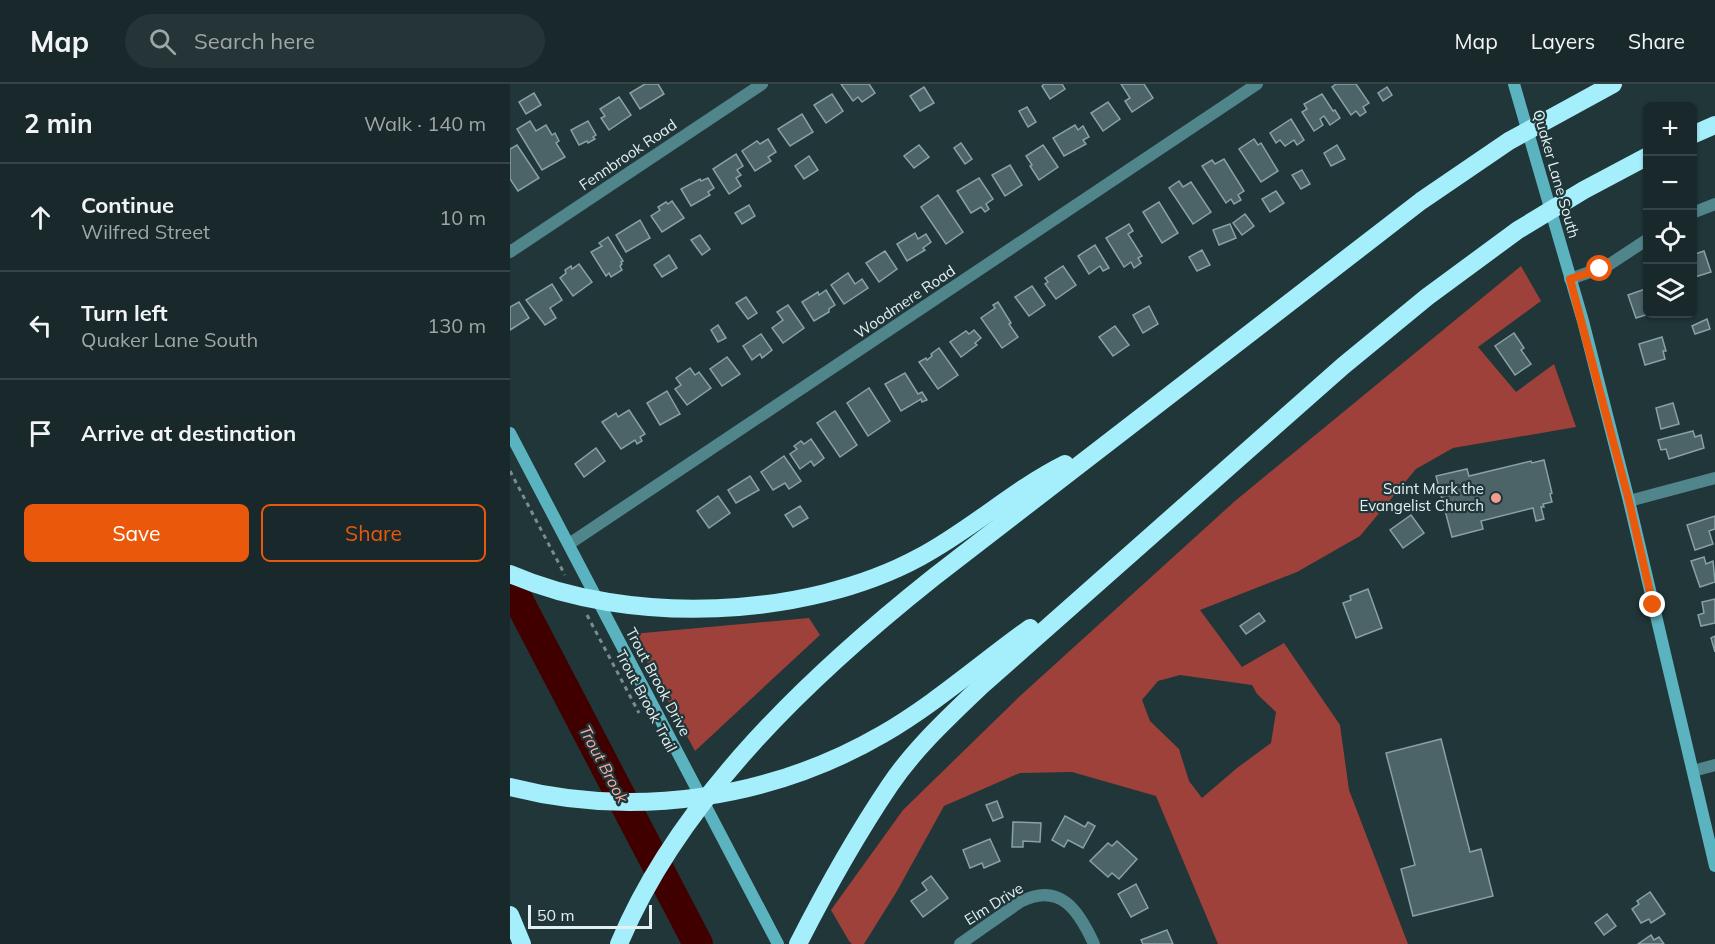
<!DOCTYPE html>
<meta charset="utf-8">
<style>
body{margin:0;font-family:Mulish,sans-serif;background:#253437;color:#f1f3f6}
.controls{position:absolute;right:18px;top:18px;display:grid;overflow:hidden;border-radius:9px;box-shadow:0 2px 4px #0004}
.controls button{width:54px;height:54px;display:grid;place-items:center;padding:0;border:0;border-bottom:2px solid #364447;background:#18282b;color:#f1f3f6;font:30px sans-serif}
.scale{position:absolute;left:18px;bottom:15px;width:124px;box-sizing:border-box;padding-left:6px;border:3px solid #e3f0f2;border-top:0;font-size:16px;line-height:21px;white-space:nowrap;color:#e3f0f2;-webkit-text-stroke:4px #203639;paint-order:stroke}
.stop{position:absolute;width:18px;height:18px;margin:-14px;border:4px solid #ea580c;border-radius:50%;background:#fff}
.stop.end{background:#ea580c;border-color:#fff;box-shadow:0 2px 6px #0008}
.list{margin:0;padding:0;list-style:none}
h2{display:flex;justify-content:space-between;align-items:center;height:78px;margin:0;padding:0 24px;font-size:26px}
h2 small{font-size:20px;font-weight:400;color:#9fa6a9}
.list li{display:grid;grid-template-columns:39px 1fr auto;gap:18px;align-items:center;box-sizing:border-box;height:108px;padding:0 24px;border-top:2px solid #364447}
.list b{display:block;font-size:22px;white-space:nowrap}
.list p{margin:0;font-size:20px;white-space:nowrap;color:#9fa6a9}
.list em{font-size:20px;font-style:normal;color:#9fa6a9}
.actions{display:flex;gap:12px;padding:18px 24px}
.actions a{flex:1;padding:14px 0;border:2px solid #ea580c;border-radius:9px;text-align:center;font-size:21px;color:#ea580c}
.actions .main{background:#ea580c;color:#fff}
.icon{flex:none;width:33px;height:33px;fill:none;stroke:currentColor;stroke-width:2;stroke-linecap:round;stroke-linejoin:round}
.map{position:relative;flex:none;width:1205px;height:860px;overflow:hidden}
header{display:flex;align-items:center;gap:36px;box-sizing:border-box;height:84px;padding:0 30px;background:#18282b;border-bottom:2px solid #364447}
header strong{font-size:28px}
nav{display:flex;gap:33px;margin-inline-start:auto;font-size:21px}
.search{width:420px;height:54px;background:#253437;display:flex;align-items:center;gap:15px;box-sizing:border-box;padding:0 21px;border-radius:33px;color:#9fa6a9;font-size:22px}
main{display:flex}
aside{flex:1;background:#18282b}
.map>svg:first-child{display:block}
</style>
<header>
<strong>Map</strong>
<div class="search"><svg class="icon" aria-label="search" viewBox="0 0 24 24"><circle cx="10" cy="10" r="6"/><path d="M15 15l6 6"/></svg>Search here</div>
<nav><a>Map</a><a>Layers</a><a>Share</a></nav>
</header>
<main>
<aside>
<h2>2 min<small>Walk · 140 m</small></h2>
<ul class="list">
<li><svg class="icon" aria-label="ahead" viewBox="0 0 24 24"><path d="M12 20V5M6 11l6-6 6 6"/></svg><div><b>Continue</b><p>Wilfred Street</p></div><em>10 m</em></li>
<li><svg class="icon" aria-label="left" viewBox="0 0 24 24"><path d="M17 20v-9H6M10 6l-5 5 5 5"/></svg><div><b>Turn left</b><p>Quaker Lane South</p></div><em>130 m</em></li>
<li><svg class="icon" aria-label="arrive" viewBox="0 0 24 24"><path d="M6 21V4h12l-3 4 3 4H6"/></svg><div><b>Arrive at destination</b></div></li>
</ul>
<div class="actions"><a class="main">Save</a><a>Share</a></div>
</aside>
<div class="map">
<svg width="1205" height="860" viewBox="0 0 1205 860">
<rect width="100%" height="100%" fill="#203639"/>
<!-- forest -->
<g fill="#9e413a" fill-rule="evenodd">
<path d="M 1011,182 L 1031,217 L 968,263 L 1006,308 L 1044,280 L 1066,343 L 943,364 L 906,385 L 850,452 L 787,488 L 690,526 L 732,583 L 774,559 L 830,641 L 839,706 L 898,860 L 708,860 L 646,712 L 562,688 L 510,689 L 434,722 L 387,807 L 354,860 L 342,860 L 339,857 L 321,826 L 393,726 L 510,612 L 725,417 ZM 670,591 L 742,601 L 747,610 L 766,628 L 761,659 L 727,684 L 692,714 L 679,697 L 669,665 L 640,637 L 632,616 L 648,597 Z"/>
<polygon points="299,534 310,551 185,667 122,550"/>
</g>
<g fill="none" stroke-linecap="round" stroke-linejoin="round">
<!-- river -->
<polyline stroke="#410000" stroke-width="30" points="0,500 188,860"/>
</g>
<!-- building -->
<g fill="#4c6367" stroke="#88a1a4" stroke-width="1.5">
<polygon points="135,0 148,0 154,10 130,25 120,9"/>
<polygon points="331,0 359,0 365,9 352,18 348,13 343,17"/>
<polygon points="534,0 552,0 555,5 540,15 532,2"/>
<polygon points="611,0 634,0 643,14 622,28 615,17 620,14"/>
<polygon points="826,0 846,0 859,19 853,23 856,28 850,32 846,27 841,31 822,3"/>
<polygon points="414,3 424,19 410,27 400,12"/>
<polygon points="877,3 882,11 873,17 868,9"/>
<polygon points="24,9 31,21 16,30 9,18"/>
<polygon points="322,10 333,27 316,39 304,21"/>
<polygon points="812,10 823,27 825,26 830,34 820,41 814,32 810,35 813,41 804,47 792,28 797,25 794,20"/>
<polygon points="109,13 121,31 99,46 91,34 95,32 90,25"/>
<polygon points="598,18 610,35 593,47 581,29"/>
<polygon points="517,23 526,38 518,43 509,27"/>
<polygon points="292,30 303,48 280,62 268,45"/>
<polygon points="781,35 794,56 787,61 784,56 775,62 770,56 766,59 760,49"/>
<polygon points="20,37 26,47 36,41 42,51 45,49 49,57 46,59 55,73 32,86 7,45"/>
<polygon points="78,37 86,51 83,53 85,55 78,59 77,57 69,61 61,46"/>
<polygon points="565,41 568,46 573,42 579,53 573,56 576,60 554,72 543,54"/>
<polygon points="258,55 266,68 258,73 261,77 245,87 232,67 247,57 250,60"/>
<polygon points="744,55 748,61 751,59 768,87 751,98 729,65"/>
<polygon points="451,59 462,75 455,80 444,64"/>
<polygon points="7,61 29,94 8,107 0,95 0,65"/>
<polygon points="409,61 419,73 404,84 394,72"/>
<polygon points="533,61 548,83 529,96 520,82 522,81 516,72"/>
<polygon points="827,61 835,75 821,82 814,69"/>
<polygon points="226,70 233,82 227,86 231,91 226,94 231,102 219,110 203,85"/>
<polygon points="299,72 308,86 294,95 285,82"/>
<polygon points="714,75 734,107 728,111 731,116 724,120 721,115 716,119 692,82 702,76 705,80"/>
<polygon points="500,81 512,101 495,112 482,91"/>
<polygon points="792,86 800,100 791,105 782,91"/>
<polygon points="198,94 204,104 198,108 200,111 181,122 171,105 190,95 191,97"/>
<polygon points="469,94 483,115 476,120 479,125 475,128 471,123 461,129 447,107"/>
<polygon points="669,97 673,103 681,98 701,128 683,140 659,104"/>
<polygon points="766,107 774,119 760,128 752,115"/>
<polygon points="428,111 453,148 436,160 411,123"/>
<polygon points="162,117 174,134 152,148 141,132 150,126 148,123 156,118 158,120"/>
<polygon points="649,118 668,149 652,159 633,128"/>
<polygon points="239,121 245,132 232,140 225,129"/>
<polygon points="735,130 744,142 732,151 723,139"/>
<polygon points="130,136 140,154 116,168 106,151"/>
<polygon points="619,140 623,147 618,150 632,172 628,174 631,179 624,184 621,178 614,183 596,154"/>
<polygon points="720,140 726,154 709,161 703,146"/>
<polygon points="405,149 408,155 416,150 421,158 413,164 415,166 397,177 387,160"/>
<polygon points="190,151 200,165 192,171 181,156"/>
<polygon points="98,153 113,177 111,178 112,180 110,182 112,186 101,193 99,189 96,192 81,168 92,162 89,159"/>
<polygon points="585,161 599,184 593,187 590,182 579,190 568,172"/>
<polygon points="692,166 700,181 687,187 679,173"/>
<polygon points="375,167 387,185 369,198 356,179"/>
<polygon points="1194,167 1201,188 1182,194 1182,171"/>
<polygon points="159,171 167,184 152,193 144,181"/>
<polygon points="69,180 82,198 63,212 50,194 56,189 55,186 61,182 62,185"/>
<polygon points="553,182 566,201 546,215 535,200 538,198 535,194"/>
<polygon points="338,189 345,200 352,195 358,204 334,220 321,201"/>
<polygon points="42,200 52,216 40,224 46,234 35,241 16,216"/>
<polygon points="522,202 535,221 519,232 505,213"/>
<polygon points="1138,204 1139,230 1126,234 1118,211"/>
<polygon points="316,206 325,221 319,225 319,228 304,237 292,218 308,208 309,211"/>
<polygon points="236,213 247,229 238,235 226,219"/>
<polygon points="9,218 19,234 0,246 0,223"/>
<polygon points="488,218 501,239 499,240 508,253 492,264 471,234 485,224 483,221"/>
<polygon points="278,221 294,244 273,259 262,244 273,236 267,228"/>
<polygon points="639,222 648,240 633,249 623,231"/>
<polygon points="1197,235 1200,245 1185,250 1182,242"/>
<polygon points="208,241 216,254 208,258 201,246"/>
<polygon points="605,242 619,261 603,272 589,253"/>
<polygon points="464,246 471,254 465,259 467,261 451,273 440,258 456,247 459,250"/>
<polygon points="1004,249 1014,264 1011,266 1021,280 1005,291 985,262"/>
<polygon points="251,250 262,266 252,274 250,270 242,276 233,262"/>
<polygon points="1152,253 1156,267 1153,267 1155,275 1135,281 1129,260"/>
<polygon points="429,264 448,291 428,305 409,278 416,274 417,276 422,272 421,270"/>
<polygon points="217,273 230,290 212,302 200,285"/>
<polygon points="180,284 185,291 189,288 201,304 177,321 165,305 171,301 166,294"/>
<polygon points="395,289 408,310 412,308 417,316 412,318 411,315 391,327 375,300"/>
<polygon points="359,304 380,337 358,352 337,319"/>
<polygon points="157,307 170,330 150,341 137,319"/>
<polygon points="1163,319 1169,340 1151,345 1146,324"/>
<polygon points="119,326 135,350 130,353 132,357 127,360 125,356 111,365 92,338 106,329 108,333"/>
<polygon points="325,327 347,361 330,373 307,339"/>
<polygon points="1183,347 1185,353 1191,351 1194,364 1159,375 1156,365 1151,366 1148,356"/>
<polygon points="301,355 314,374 304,382 301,377 290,385 280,370 287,365 284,362 291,357 294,360"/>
<polygon points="86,364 95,377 74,393 65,380"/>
<polygon points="274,372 291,397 279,405 275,399 263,406 251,388"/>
<polygon points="1034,376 1042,409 1040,410 1042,418 1033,420 1034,423 1031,423 1034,435 1026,437 1023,424 971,437 973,445 942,453 926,392 957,385 959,392 1021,377 1022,379"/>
<polygon points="240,392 249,406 226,419 218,406"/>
<polygon points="208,412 220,429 199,444 187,427"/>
<polygon points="290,422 298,434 283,443 275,431"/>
<polygon points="901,431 914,449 893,464 880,446"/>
<polygon points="1205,432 1205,445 1199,447 1203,460 1185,466 1177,441"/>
<polygon points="1194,473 1196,480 1203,477 1205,498 1190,503 1181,477"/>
<polygon points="858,505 872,544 846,554 833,519 841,516 840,512"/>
<polygon points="1205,515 1205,539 1191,542 1188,531 1194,529 1192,518"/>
<polygon points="749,529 755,537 736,550 730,542"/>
<polygon points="1205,552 1205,568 1201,554"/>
<polygon points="931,655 960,768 971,765 983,812 903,832 891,785 905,781 876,669"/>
<polygon points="487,717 493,733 483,737 476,721"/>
<polygon points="555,732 575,743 578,738 585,742 573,764 558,756 554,763 542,756"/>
<polygon points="503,738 531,739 530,758 513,757 513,763 502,763"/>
<polygon points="480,755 490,777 474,784 472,779 460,784 453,766"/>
<polygon points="607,757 627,775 609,795 602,789 598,793 580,777 598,759 602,762"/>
<polygon points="421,792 438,814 413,833 401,817 417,806 412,799"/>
<polygon points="626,800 638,824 621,833 608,810"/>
<polygon points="1140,808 1155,830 1141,839 1139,835 1131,839 1122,825 1129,820 1127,817"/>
<polygon points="1097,830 1106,842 1094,851 1085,839"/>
<polygon points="657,846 663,860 633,860 631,856"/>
<polygon points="1141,851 1144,856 1149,853 1154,860 1128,860"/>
</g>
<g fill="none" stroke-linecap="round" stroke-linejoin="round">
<!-- path -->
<g stroke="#7b8c8f" stroke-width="3" stroke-dasharray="4.5 4.5" stroke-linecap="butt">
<polyline points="0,387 55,491"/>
<polyline points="77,531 129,629"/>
</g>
<!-- minor -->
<g stroke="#50858c" stroke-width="12">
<polyline points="1182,129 1205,120"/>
<polyline points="0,168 252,0"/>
<polyline points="1060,195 1097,182 1138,155"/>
<polyline points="1119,417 1205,394"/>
<polyline points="59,460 747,0"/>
<polyline points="1183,687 1205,681"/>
<path d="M 450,860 L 510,818 C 550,797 569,827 584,860"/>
</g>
<!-- secondary -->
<g stroke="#5cb3c0" stroke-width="12">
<polyline points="1004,0 1073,237 1119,417 1205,782"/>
<polyline points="0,349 268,860"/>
</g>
<!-- motorway -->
<g stroke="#a4effb" stroke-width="18">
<polyline points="1182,51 1205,41"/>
<path d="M 0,490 C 119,542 296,535 410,473 C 461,446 503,406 555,380"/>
<path d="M 0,703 C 125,735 261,715 373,650 C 425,620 471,579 520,544"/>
<polyline points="0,831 12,860"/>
<path d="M 109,860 C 170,714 302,590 424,493 L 911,117 L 999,57 L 1103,0"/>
<path d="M 288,860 C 315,807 347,750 380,701 C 405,664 439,633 470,603 L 833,282 L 917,213 L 1008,146 L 1074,106 L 1138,72"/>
</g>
</g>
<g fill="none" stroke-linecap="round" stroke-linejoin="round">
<!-- route -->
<polyline stroke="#ea580c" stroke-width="8" points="1090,185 1060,195 1119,417 1143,521"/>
</g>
<!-- markers -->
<circle fill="#f59c92" stroke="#203639" stroke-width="2" cx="986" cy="414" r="6"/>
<g text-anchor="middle" stroke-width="4.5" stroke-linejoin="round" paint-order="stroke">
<!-- street labels -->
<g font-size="15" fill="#e3f0f2" stroke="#203639">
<text transform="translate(118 71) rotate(-34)" y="5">Fennbrook Road</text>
<text transform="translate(1046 90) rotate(74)" y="5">Quaker Lane South</text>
<text transform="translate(395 218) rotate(-34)" y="5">Woodmere Road</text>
<text transform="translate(148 598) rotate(62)" y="5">Trout Brook Drive</text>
<text transform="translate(136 617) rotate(62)" y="5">Trout Brook Trail</text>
<text transform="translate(484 820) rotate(-32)" y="5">Elm Drive</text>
</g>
<!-- poi labels -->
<g font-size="15" fill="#e3f0f2" stroke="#203639" text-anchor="end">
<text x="974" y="410">Saint Mark the<tspan x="974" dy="17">Evangelist Church</tspan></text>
</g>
<!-- water labels -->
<g font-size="16" font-style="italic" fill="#faaca2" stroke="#203639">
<text transform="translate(94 680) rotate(62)" y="6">Trout Brook</text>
</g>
</g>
</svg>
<div class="controls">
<button>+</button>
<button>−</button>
<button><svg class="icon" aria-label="locate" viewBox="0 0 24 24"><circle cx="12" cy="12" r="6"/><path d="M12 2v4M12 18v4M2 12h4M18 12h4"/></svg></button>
<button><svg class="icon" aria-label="layers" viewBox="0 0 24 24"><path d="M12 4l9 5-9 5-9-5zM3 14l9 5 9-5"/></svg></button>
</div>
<div class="scale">50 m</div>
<div class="stop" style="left:1090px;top:185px"></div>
<div class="stop end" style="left:1143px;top:521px"></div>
</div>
</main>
